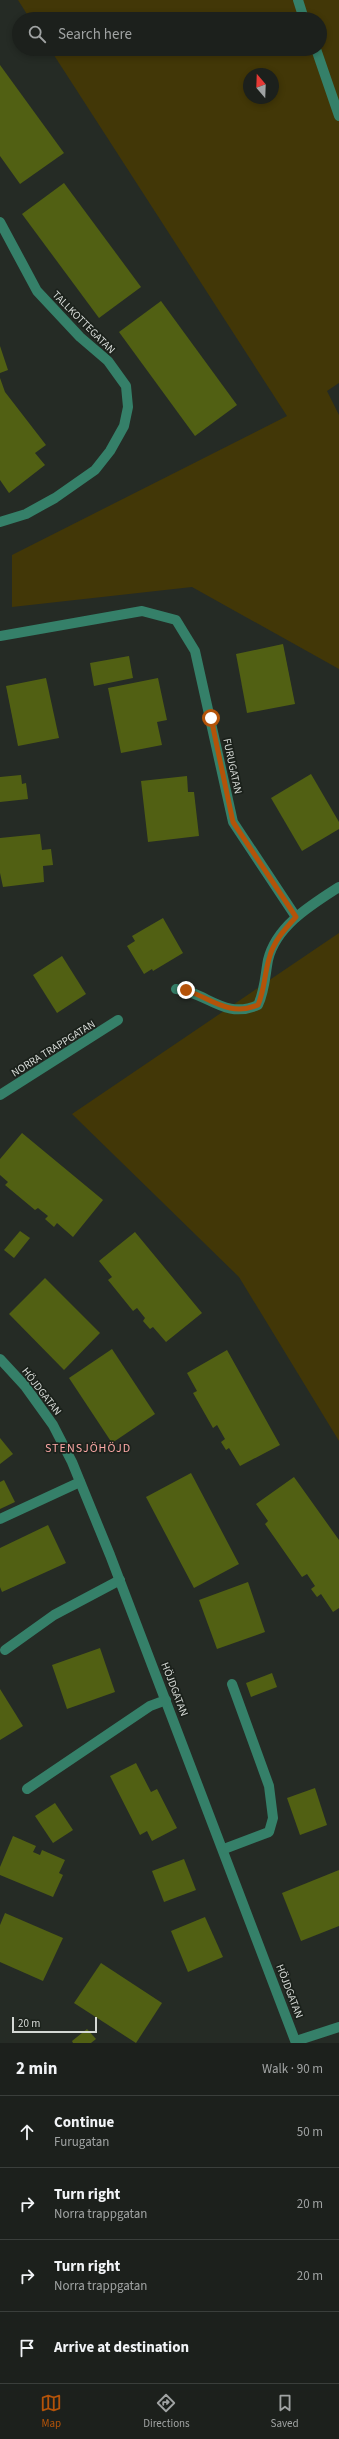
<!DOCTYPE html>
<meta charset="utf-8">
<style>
body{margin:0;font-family:"Source Sans 3",sans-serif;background:#292d29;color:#f1f3f6}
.compass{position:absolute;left:243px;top:68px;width:36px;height:36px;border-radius:50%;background:#1c201c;box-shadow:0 2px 6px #0003;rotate:341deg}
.scale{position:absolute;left:12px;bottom:10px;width:85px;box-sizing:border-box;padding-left:4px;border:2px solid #d5d9d5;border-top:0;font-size:11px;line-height:14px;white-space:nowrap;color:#d5d9d5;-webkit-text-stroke:3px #1b211b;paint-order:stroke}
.stop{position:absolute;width:12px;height:12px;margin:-9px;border:3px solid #b45309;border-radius:50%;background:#fff}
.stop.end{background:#b45309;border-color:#fff;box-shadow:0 1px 4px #0008}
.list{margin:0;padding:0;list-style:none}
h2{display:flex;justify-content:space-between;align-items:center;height:52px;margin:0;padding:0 16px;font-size:17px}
h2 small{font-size:13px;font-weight:400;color:#a0a3a3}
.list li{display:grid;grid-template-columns:26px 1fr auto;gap:12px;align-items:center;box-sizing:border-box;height:72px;padding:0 16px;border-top:1px solid #3a3e3b}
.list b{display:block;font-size:15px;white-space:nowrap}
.list p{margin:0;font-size:13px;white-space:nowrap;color:#a0a3a3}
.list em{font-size:13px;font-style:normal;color:#a0a3a3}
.icon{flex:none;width:22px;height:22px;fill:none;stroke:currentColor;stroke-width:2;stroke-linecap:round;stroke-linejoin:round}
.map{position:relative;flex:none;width:339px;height:2043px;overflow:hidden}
.search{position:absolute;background:#1c201c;box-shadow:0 2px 6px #0003;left:12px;right:12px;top:12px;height:44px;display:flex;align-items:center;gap:10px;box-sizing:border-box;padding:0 14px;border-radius:22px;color:#a0a3a3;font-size:15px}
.sheet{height:340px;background:#1c201c}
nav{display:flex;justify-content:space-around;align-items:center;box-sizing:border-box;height:56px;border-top:1px solid #3a3e3b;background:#1c201c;font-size:11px;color:#a0a3a3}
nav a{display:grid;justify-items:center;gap:2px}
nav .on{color:#b45309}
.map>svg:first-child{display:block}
</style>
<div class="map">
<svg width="339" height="2043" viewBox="0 0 339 2043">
<rect width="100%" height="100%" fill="#252b25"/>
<!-- green -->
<g fill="#423707" fill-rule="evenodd">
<path d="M 18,0 L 339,0 L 339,383 L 327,391 L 339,415 L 339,669 L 192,587 L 12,607 L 12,555 L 287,416 L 50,49 L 320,49 L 320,19 L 30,19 ZM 249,74 L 273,74 L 273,98 L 249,98 Z"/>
<polygon points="339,933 339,1441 239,1277 72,1114"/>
</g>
<!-- building -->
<g fill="#516013">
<polygon points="0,65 64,153 20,184 0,156"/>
<polygon points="64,183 141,287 99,318 22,214"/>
<polygon points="161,301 237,405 195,436 119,332"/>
<polygon points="0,346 8,370 0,373"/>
<polygon points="0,378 5,392 46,445 35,453 45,465 9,493 0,480"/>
<polygon points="283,644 295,704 247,713 236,654"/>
<polygon points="129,656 133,678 94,686 90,663"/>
<polygon points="46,678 59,738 18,746 6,686"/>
<polygon points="158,678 167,720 157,722 162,745 121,753 108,688"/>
<polygon points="311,774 339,822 339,829 302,851 271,798"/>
<polygon points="21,775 22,784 26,783 28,799 0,802 0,777"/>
<polygon points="187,776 188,792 194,792 199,836 148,842 141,781"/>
<polygon points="40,834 42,850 51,849 53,865 43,866 44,882 3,887 0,873 0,838"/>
<polygon points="163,918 183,953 153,971 152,969 144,974 127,946 135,941 132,936"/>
<polygon points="62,956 86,994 57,1013 33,975"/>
<polygon points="22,1133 103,1200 73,1237 57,1223 54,1227 45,1219 48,1216 38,1208 35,1210 5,1185 8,1182 0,1175 0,1159"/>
<polygon points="20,1231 30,1238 14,1258 4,1250"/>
<polygon points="135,1232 202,1313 166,1342 153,1327 150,1329 143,1321 145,1318 137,1308 133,1311 108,1280 112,1277 99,1261"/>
<polygon points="45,1278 100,1333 64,1370 9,1314"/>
<polygon points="112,1349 155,1414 112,1443 69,1378"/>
<polygon points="227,1350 280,1445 240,1466 229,1448 226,1450 221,1442 225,1439 217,1425 213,1428 193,1393 197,1391 187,1373"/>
<polygon points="0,1438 13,1454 0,1464"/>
<polygon points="191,1473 239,1564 194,1588 146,1497"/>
<polygon points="294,1477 339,1540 339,1608 333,1612 321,1594 317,1597 311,1589 315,1586 307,1574 302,1577 265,1524 268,1521 256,1504"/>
<polygon points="4,1480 15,1502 0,1509 0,1482"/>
<polygon points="48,1525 66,1563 2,1592 0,1587 0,1548"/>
<polygon points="248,1582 265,1632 217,1649 199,1600"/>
<polygon points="100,1648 115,1692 67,1709 52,1665"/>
<polygon points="272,1673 277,1687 251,1697 246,1683"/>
<polygon points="0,1689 23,1726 0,1740"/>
<polygon points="136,1763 151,1792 157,1789 177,1828 152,1841 147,1831 140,1835 110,1776"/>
<polygon points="315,1788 327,1825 300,1835 287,1798"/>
<polygon points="55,1803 73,1830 53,1843 35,1816"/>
<polygon points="13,1836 36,1846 33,1852 40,1855 42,1850 65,1860 59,1873 63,1875 53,1897 0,1875 0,1867"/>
<polygon points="184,1859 196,1890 164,1902 152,1871"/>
<polygon points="339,1870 339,1926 301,1941 282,1893"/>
<polygon points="5,1913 63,1938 43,1981 0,1962 0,1925"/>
<polygon points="205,1917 223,1957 188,1972 171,1931"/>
<polygon points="101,1963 162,2003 136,2043 74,2003"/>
<polygon points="87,2029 96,2039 91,2043 73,2043 72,2041"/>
</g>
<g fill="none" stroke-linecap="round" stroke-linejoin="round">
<!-- minor -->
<g stroke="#358069" stroke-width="10">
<polyline points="298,0 304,19"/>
<polyline points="316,49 339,116"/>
<polyline points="0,222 37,291 80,337 108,361 126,386 128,407 124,426 110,451 95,470 55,498 26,514 0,522"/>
<polyline points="0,636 142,611 176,620 195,651 233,822 296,917"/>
<path d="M 176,989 C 207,992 224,1020 258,1005 C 265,990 265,976 268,960 C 276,926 311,905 339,887"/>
<polyline points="0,1095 118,1020"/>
<polyline points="0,1359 25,1386 53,1425 72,1462 110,1555 296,2043"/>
<polyline points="0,1519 80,1482"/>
<polyline points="5,1650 54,1615 120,1580"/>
<polyline points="27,1789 150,1706 166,1700"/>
<polyline points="224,1849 269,1832 273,1818 269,1786 232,1684"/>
<polyline points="296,2041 339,2027"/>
</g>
</g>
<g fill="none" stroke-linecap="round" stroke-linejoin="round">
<!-- route -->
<path stroke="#b45309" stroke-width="5" d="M 186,990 C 212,999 229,1017 258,1005 C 265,988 264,976 269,959 C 273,942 284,930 296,917 L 233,822 L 211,718"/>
</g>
<g text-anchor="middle" stroke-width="3.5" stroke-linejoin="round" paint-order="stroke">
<!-- street labels -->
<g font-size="11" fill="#d5d9d5" stroke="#1b211b">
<text transform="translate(84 322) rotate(45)" y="4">TALLKOTTEGATAN</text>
<text transform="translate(233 766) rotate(78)" y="4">FURUGATAN</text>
<text transform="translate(53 1048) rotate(-32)" y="4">NORRA TRAPPGATAN</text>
<text transform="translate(42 1391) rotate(52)" y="4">HÖJDGATAN</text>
<text transform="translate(175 1689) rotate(69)" y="4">HÖJDGATAN</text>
<text transform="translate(290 1991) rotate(69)" y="4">HÖJDGATAN</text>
</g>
<!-- neighbourhood labels -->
<g font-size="12" letter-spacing="1" fill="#fca8a6" stroke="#1b211b">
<text x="88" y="1452">STENSJÖHÖJD</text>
</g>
</g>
</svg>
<svg class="compass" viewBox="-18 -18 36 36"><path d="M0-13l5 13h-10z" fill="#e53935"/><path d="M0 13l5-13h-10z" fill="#a0a3a3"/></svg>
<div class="scale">20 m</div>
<div class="stop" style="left:211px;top:718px"></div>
<div class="stop end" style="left:186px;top:990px"></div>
<div class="search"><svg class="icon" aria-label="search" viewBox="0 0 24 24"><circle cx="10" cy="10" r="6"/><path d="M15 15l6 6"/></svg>Search here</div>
</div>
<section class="sheet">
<h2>2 min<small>Walk · 90 m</small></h2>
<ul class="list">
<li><svg class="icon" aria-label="ahead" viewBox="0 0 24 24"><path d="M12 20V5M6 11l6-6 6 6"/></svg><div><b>Continue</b><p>Furugatan</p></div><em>50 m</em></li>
<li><svg class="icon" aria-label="right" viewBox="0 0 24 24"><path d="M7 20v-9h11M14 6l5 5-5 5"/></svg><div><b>Turn right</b><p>Norra trappgatan</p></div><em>20 m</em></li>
<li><svg class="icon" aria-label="right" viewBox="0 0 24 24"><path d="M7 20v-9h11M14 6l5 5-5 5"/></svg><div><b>Turn right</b><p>Norra trappgatan</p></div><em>20 m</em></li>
<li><svg class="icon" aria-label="arrive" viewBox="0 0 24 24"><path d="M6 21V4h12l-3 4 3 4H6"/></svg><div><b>Arrive at destination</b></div></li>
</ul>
</section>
<nav>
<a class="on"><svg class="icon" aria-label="map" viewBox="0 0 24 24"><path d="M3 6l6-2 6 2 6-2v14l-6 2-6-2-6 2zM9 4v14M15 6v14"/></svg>Map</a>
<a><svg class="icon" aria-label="directions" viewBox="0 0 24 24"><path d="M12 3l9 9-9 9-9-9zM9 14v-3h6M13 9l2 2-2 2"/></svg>Directions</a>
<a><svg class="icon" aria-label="saved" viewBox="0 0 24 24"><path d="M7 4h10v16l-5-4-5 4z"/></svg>Saved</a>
</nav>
